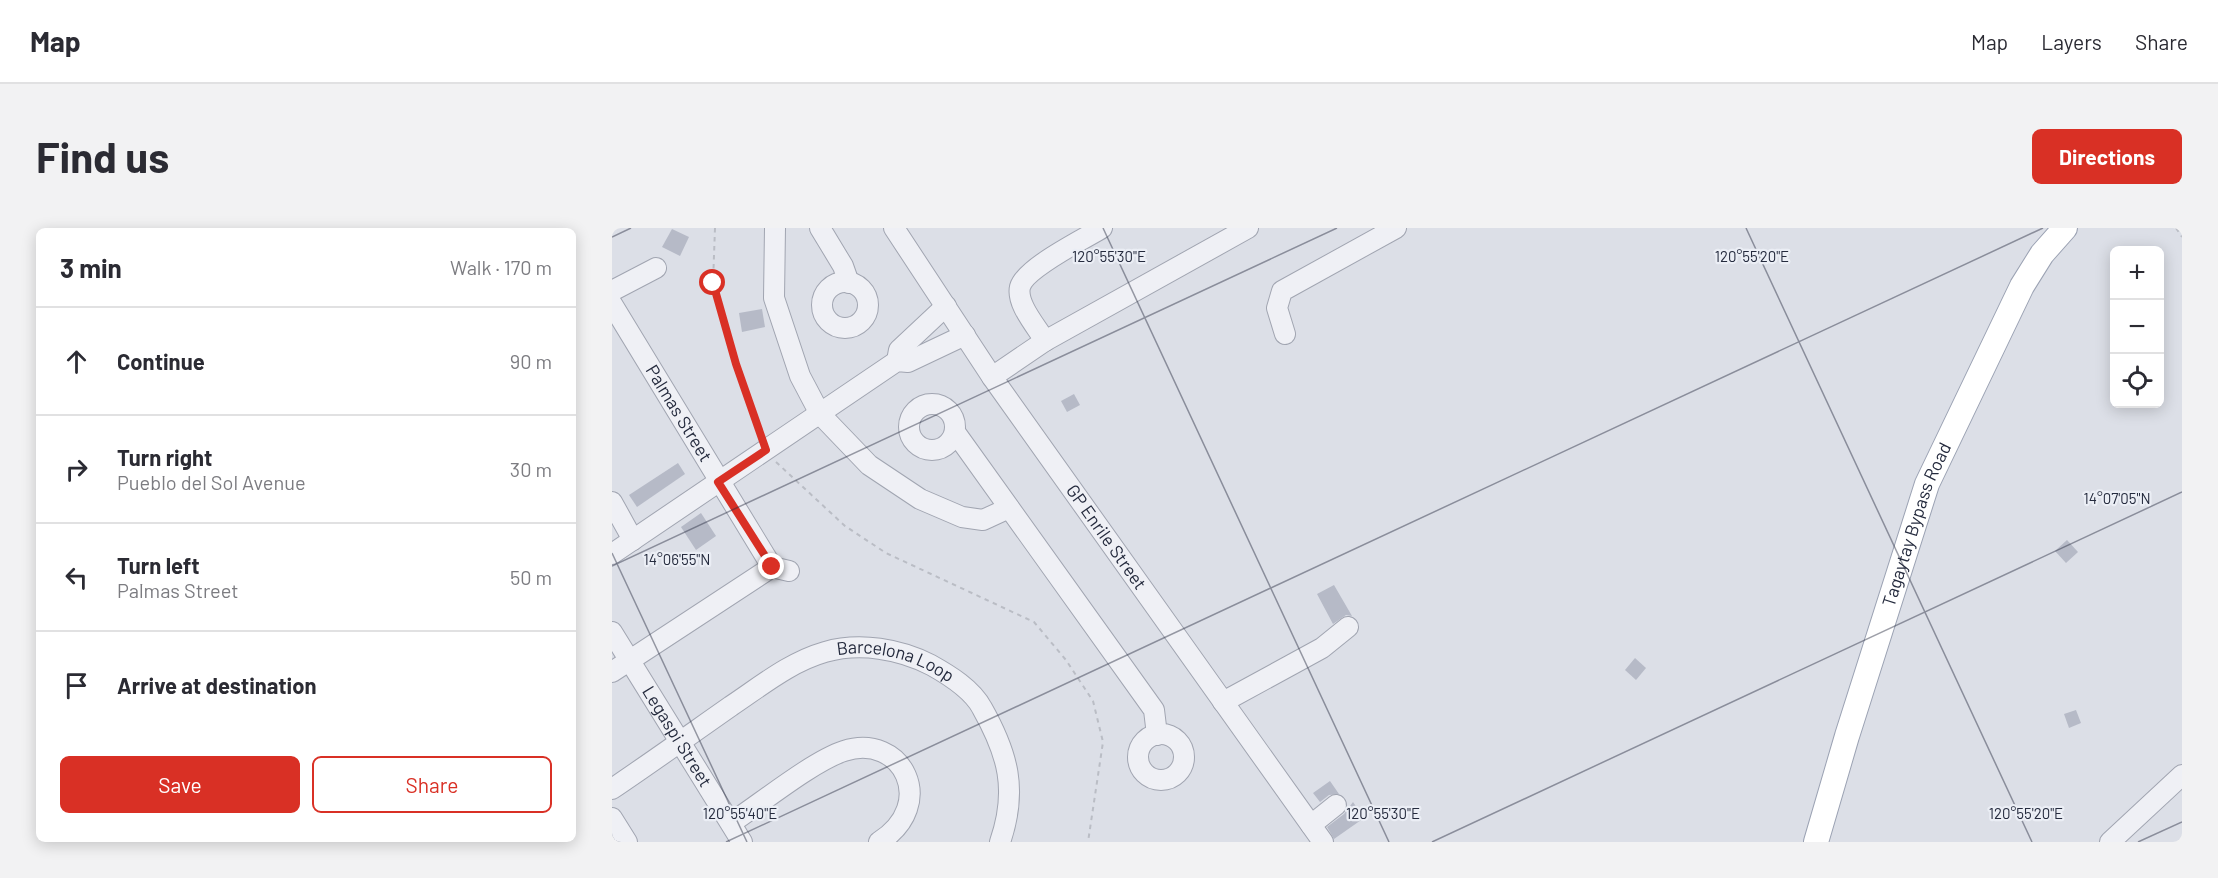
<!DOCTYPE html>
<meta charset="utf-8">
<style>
body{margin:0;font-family:Barlow,sans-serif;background:#f2f2f3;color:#2b2b33}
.controls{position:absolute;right:18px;top:18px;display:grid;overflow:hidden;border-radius:9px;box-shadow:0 3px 15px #0003}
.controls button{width:54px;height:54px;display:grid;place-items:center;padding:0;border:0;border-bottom:2px solid #e1e1e2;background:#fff;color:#2b2b33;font:30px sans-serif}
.stop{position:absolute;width:18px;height:18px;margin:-14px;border:4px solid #d93025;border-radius:50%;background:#fff}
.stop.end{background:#d93025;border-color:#fff;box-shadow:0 2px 6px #0008}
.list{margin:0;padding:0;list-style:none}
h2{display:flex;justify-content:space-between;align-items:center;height:78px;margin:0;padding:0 24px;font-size:26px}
h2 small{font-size:20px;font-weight:400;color:#7c7c81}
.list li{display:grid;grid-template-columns:39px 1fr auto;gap:18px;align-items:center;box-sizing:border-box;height:108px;padding:0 24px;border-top:2px solid #e1e1e2}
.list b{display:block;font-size:22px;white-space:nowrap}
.list p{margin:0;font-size:20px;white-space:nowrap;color:#7c7c81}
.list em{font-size:20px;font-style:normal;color:#7c7c81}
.actions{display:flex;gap:12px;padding:18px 24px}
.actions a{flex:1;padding:14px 0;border:2px solid #d93025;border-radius:9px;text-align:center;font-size:21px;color:#d93025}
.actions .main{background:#d93025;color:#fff}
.icon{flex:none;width:33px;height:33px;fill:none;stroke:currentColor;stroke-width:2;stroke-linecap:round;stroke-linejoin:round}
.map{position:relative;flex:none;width:1570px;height:614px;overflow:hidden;border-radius:9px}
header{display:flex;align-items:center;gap:36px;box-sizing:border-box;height:84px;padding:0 30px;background:#fff;border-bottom:2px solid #e1e1e2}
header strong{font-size:28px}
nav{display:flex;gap:33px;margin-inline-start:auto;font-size:21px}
.intro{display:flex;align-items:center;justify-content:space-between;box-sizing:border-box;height:144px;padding:0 36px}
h1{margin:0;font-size:42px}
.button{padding:15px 27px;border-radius:9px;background:#d93025;color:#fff;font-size:21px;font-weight:700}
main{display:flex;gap:36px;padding:0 36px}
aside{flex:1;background:#fff;border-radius:9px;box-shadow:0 3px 15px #0003}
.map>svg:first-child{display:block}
</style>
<header>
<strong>Map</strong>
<nav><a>Map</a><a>Layers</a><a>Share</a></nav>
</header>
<div class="intro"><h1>Find us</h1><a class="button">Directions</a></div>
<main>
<aside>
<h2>3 min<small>Walk · 170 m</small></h2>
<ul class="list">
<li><svg class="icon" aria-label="ahead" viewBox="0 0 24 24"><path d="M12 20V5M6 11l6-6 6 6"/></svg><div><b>Continue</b></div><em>90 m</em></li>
<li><svg class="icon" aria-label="right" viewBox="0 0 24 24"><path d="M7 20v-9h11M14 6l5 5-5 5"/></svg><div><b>Turn right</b><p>Pueblo del Sol Avenue</p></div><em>30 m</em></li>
<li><svg class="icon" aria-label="left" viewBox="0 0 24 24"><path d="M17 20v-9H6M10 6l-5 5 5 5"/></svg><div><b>Turn left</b><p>Palmas Street</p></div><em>50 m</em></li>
<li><svg class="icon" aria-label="arrive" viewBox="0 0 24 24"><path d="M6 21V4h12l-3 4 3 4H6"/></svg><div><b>Arrive at destination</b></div></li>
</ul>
<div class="actions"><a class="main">Save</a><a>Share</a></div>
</aside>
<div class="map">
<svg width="1570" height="614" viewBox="0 0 1570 614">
<rect width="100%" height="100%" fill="#dcdfe7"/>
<!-- building -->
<g fill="#b6bac7">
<polygon points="60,1 77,9 68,28 50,19"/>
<polygon points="150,81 153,99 130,104 127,85"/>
<polygon points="462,166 468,177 455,184 449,173"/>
<polygon points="66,235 73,246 25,279 17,267"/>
<polygon points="89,285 104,308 84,322 69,299"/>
<polygon points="1455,312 1466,324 1454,335 1443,323"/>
<polygon points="722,357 740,388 734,387 721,396 705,366"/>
<polygon points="1023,430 1034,440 1024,452 1013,442"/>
<polygon points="1464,482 1469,495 1457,500 1452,486"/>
<polygon points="718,553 727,566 717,567 708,574 701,565"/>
<polygon points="741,574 752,590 722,611 715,599 732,586"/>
</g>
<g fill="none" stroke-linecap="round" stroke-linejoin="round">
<defs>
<g id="minor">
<polyline points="163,0 162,70 188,148 208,186 257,237 308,271 350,289 371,292 397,280"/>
<polyline points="208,0 231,38 237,55"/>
<path id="s1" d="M 282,0 L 380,149 L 711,614"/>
<circle cx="233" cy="77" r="23"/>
<polyline points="0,63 44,40"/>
<path id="s2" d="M 0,76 L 160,339 L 177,343"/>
<polyline points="673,106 665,80 670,63 784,0"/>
<path d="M 433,113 C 425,99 404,76 408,59 C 413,40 472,11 490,0"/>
<polyline points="285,133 287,122 334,78"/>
<polyline points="380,149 433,113 636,0"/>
<circle cx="320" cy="199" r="23"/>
<polyline points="343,204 542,482 545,507"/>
<polyline points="0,274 21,312"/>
<polyline points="0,326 285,133 296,134 353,107"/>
<path id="s3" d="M 0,404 L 130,614"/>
<polyline points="0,444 160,339"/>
<polyline points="611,474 710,420 736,399"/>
<circle cx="549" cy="529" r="23"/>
<path id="s4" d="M 0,561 C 40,534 79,506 119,478 C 149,458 178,434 213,424 C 248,414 288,421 319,437 C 337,447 360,461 370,480 C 396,526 406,562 388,614"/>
<polyline points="0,590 15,614"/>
<path d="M 119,595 C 148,576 201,533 232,523 C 290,504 327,576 267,614"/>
<polyline points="699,597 724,577"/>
<polyline points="1498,614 1570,547"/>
</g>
<g id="major">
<path id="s5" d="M 1204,614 L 1235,508 L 1315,256 L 1410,58 L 1430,26 L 1453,0"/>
</g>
</defs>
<!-- minor casing -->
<use href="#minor" stroke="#a1a5b1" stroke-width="22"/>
<!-- major casing -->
<use href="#major" stroke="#9ba2b3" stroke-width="26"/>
<!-- path -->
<g stroke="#babdc5" stroke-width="2" stroke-dasharray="4.5 4.5" stroke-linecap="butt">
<polyline points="103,0 101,55 148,206"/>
<polyline points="1564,0 1570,9"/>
<polyline points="164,234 233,298 274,325 422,394 454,432 481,473 491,514 476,614"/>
</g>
<!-- minor -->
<use href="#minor" stroke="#eff0f5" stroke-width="20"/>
<!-- major -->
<use href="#major" stroke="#fff" stroke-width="24"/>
</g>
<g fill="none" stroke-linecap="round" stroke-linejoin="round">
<!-- route -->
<polyline stroke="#d93025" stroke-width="8" points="101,55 124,136 154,222 106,254 160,339"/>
</g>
<!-- ticks -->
<path fill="none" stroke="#252b3e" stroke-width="1.5" stroke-opacity="0.45" d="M 491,0 L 777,614M 1134,0 L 1420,614M 0,9 L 19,0M 0,325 L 135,614M 0,338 L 725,0M 114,614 L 1431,0M 820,614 L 1570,264M 1526,614 L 1570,594"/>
<g text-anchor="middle" stroke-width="4.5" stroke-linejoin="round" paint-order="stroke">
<!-- street labels -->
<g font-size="18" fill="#252b3e" stroke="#ebeef5">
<text dy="6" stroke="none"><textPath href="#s2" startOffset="128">Palmas Street</textPath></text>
<text dy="6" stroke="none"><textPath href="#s5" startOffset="333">Tagaytay Bypass Road</textPath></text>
<text dy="6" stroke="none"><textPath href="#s1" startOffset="375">GP Enrile Street</textPath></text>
<text dy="6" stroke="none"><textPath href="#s4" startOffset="327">Barcelona Loop</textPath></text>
<text dy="6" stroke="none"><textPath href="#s3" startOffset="123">Legaspi Street</textPath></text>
</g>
</g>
<g font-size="15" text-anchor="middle" fill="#252b3e" stroke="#ebeef5" stroke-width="4.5" stroke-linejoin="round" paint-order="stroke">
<text x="497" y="34">120°55'30"E</text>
<text x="1140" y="34">120°55'20"E</text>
<text x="1505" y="276">14°07'05"N</text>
<text x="65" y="337">14°06'55"N</text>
<text x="128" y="591">120°55'40"E</text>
<text x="771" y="591">120°55'30"E</text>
<text x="1414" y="591">120°55'20"E</text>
</g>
</svg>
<div class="controls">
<button>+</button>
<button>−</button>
<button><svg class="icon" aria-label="locate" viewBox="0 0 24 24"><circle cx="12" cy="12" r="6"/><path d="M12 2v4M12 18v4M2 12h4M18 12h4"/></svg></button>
</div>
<div class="stop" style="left:101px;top:55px"></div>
<div class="stop end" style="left:160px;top:339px"></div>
</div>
</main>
